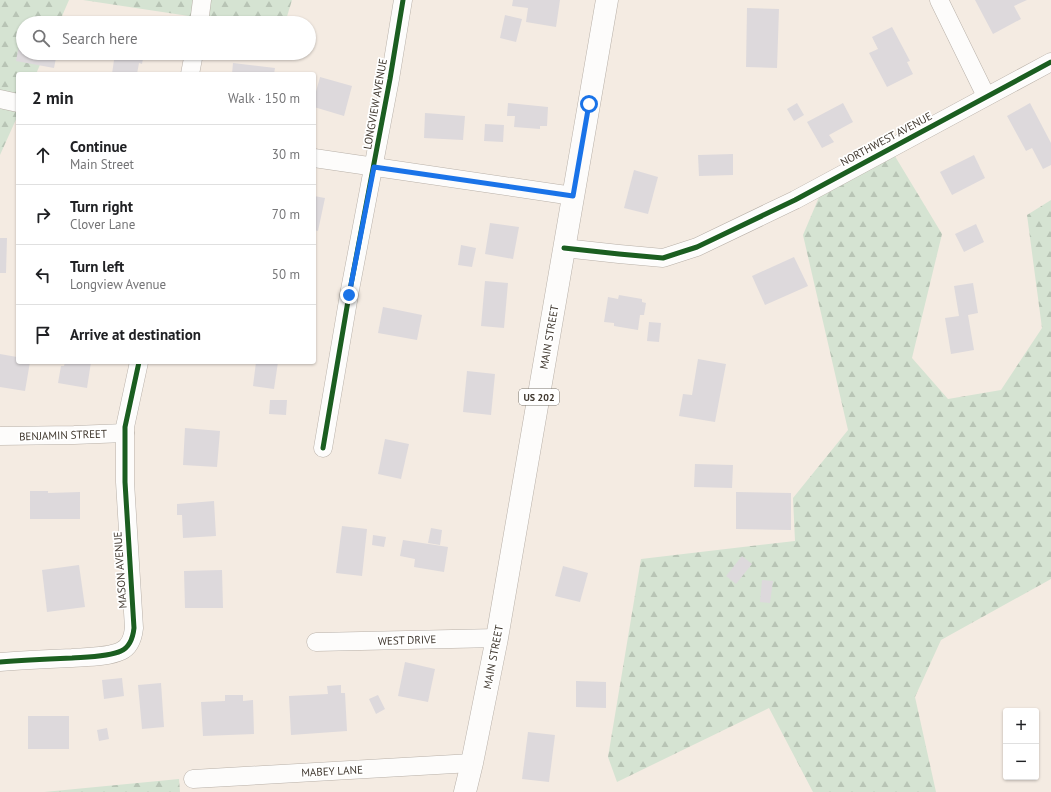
<!DOCTYPE html>
<meta charset="utf-8">
<style>
body{margin:0;font-family:"PT Sans",sans-serif;background:#f6f6f6;color:#202124}
.controls{position:absolute;right:12px;bottom:12px;display:grid;overflow:hidden;border-radius:4px;box-shadow:0 1px 3px #0004}
.controls button{width:36px;height:36px;display:grid;place-items:center;padding:0;border:0;border-bottom:1px solid #e0e0e0;background:#fff;color:#202124;font:20px sans-serif}
.stop{position:absolute;width:12px;height:12px;margin:-9px;border:3px solid #1a73e8;border-radius:50%;background:#fff}
.stop.end{background:#1a73e8;border-color:#fff;box-shadow:0 1px 4px #0008}
.list{margin:0;padding:0;list-style:none}
h2{display:flex;justify-content:space-between;align-items:center;height:52px;margin:0;padding:0 16px;font-size:17px}
h2 small{font-size:13px;font-weight:400;color:#757577}
.list li{display:grid;grid-template-columns:26px 1fr auto;gap:12px;align-items:center;box-sizing:border-box;height:60px;padding:0 16px;border-top:1px solid #e0e0e0}
.list b{display:block;font-size:15px;white-space:nowrap}
.list p{margin:0;font-size:13px;white-space:nowrap;color:#757577}
.list em{font-size:13px;font-style:normal;color:#757577}
.icon{flex:none;width:22px;height:22px;fill:none;stroke:currentColor;stroke-width:2;stroke-linecap:round;stroke-linejoin:round}
.map{position:relative;flex:none;width:1051px;height:792px;overflow:hidden}
.search{position:absolute;background:#fff;box-shadow:0 1px 3px #0004;left:16px;top:16px;width:300px;height:44px;display:flex;align-items:center;gap:10px;box-sizing:border-box;padding:0 14px;border-radius:22px;color:#757577;font-size:15px}
.panel{position:absolute;background:#fff;box-shadow:0 1px 3px #0004;left:16px;top:72px;width:300px;height:292px;border-radius:4px}
.map>svg:first-child{display:block}
</style>
<div class="map">
<svg width="1051" height="792" viewBox="0 0 1051 792">
<defs>
<pattern id="forest-firs" width="22" height="20" patternUnits="userSpaceOnUse"><rect width="22" height="20" fill="#d5e3d2"/><path d="M5 1l3.5 6h-7zM16 11l3.5 6h-7z" fill="#b8c4b5"/></pattern>
</defs>
<rect width="100%" height="100%" fill="#f4ebe2"/>
<!-- forest -->
<g fill="url(#forest-firs)">
<polygon points="0,0 69,0 59,23 23,23 23,53 45,53 36,74 18,74 18,115 0,155"/>
<polygon points="83,0 292,0 285,23 235,23"/>
<polygon points="890,148 942,234 912,358 948,399 1001,390 1042,328 1027,215 1051,200 1051,579 941,640 915,697 936,792 813,792 769,708 617,782 608,757 641,559 795,541 793,498 848,430 803,235 825,183"/>
<polygon points="179,779 180,792 44,792"/>
</g>
<!-- building -->
<g fill="#ddd9dc">
<polygon points="513,0 560,0 556,27 526,22 528,8 512,6"/>
<polygon points="975,0 1027,0 1014,6 1021,19 993,34"/>
<polygon points="747,8 779,9 777,68 746,67"/>
<polygon points="505,15 522,19 516,42 500,38"/>
<polygon points="892,27 910,61 907,62 913,74 887,87 869,53 878,49 872,37"/>
<polygon points="21,34 23,34 23,53 57,53 54,68 16,61"/>
<polygon points="115,53 144,53 142,64 139,63 137,74 112,74"/>
<polygon points="233,63 275,68 274,74 232,74"/>
<polygon points="320,77 352,86 344,116 314,107 314,99"/>
<polygon points="508,103 548,107 547,126 540,126 540,129 514,127 515,116 507,116"/>
<polygon points="797,103 804,115 794,121 787,109"/>
<polygon points="843,103 853,122 829,135 834,142 822,148 807,122"/>
<polygon points="1030,103 1051,143 1051,165 1043,169 1032,148 1026,151 1007,116"/>
<polygon points="425,113 465,116 463,140 424,138"/>
<polygon points="485,124 504,125 503,142 484,141"/>
<polygon points="733,154 733,175 699,176 698,155"/>
<polygon points="974,155 985,178 952,195 940,172"/>
<polygon points="634,170 658,177 648,214 624,208"/>
<polygon points="314,196 325,198 318,231 314,230"/>
<polygon points="490,223 519,227 513,259 485,254"/>
<polygon points="976,224 984,242 964,252 955,234"/>
<polygon points="0,238 7,238 6,273 0,273"/>
<polygon points="461,245 476,248 472,267 458,265"/>
<polygon points="794,257 808,286 765,305 752,276"/>
<polygon points="485,281 508,283 504,328 481,326"/>
<polygon points="973,283 978,313 968,315 974,350 951,354 945,318 959,316 954,286"/>
<polygon points="619,295 642,299 642,302 646,303 644,315 640,315 638,330 614,326 614,323 604,322 608,297 618,299"/>
<polygon points="383,307 422,315 417,340 378,333"/>
<polygon points="649,322 661,323 659,342 647,341"/>
<polygon points="0,354 17,357 17,360 18,360 18,362 30,362 25,391 0,387"/>
<polygon points="698,359 726,364 715,422 679,416 683,394 692,395"/>
<polygon points="65,362 91,362 87,388 58,383 61,366 64,366"/>
<polygon points="256,362 278,362 274,389 253,386"/>
<polygon points="467,371 495,374 491,415 463,412"/>
<polygon points="270,400 287,400 286,415 269,414"/>
<polygon points="185,428 220,431 217,467 183,465"/>
<polygon points="385,439 409,444 401,479 378,474"/>
<polygon points="695,464 733,465 732,488 694,487"/>
<polygon points="30,491 48,491 48,493 80,492 80,519 30,519"/>
<polygon points="736,492 791,493 791,530 736,529"/>
<polygon points="214,501 216,536 183,538 182,515 177,515 177,504"/>
<polygon points="342,526 367,529 362,576 336,573"/>
<polygon points="431,528 442,530 440,545 428,543"/>
<polygon points="373,535 386,537 384,547 372,545"/>
<polygon points="403,540 448,547 444,572 414,567 415,559 400,556"/>
<polygon points="742,556 752,564 736,584 726,576"/>
<polygon points="79,565 85,607 47,612 42,570"/>
<polygon points="563,566 588,573 580,602 555,596"/>
<polygon points="222,570 223,608 185,608 184,571"/>
<polygon points="762,580 773,581 770,603 760,602"/>
<polygon points="405,662 435,669 428,702 398,696"/>
<polygon points="122,678 124,696 104,699 102,680"/>
<polygon points="576,681 606,682 606,708 576,707"/>
<polygon points="161,683 164,727 142,729 138,685"/>
<polygon points="341,685 341,693 345,693 347,731 291,735 289,696 328,694 327,686"/>
<polygon points="225,695 243,695 243,701 253,700 254,734 203,736 201,702 225,701"/>
<polygon points="378,695 385,709 376,714 369,699"/>
<rect x="28" y="716" width="41" height="33"/>
<polygon points="107,728 109,739 99,741 97,730"/>
<polygon points="528,732 555,735 549,782 522,779"/>
</g>
<g fill="none" stroke-linecap="round" stroke-linejoin="round">
<defs>
<g id="minor">
<polyline points="939,0 986,96"/>
<polyline points="199,23 202,0"/>
<polyline points="190,74 194,53"/>
<polyline points="0,99 18,103"/>
<polyline points="314,158 573,196"/>
<polyline points="564,248 619,254 663,258 697,247 795,200 1051,62"/>
<polyline points="0,436 74,435 125,433"/>
<polyline points="323,448 349,295 390,79 403,0"/>
<polyline points="316,642 497,638"/>
<path d="M 0,662 C 24,660 48,659 72,658 C 85,657 109,657 121,651 C 130,647 133,637 134,628 L 125,482 L 125,427 L 139,362"/>
<polyline points="193,779 472,763"/>
</g>
<polyline id="major" points="465,792 472,763 497,638 607,0"/>
</defs>
<!-- minor casing -->
<use href="#minor" stroke="#b8b0a8" stroke-width="19"/>
<!-- major casing -->
<use href="#major" stroke="#b8b0a8" stroke-width="23"/>
<!-- minor -->
<use href="#minor" stroke="#fdfcfb" stroke-width="18"/>
<!-- major -->
<use href="#major" stroke="#fdfcfb" stroke-width="22"/>
<defs>
<g id="cycleway">
<polyline points="564,248 619,254 663,258 697,247 795,200 1051,62"/>
<polyline points="323,448 349,295 390,79 403,0"/>
<path d="M 0,662 C 24,660 48,659 72,658 C 85,657 109,657 121,651 C 130,647 133,637 134,628 L 125,482 L 125,427 L 139,362"/>
</g>
</defs>
<!-- cycleway casing -->
<use href="#cycleway" stroke="#fff" stroke-width="8"/>
<!-- cycleway -->
<use href="#cycleway" stroke="#1b5e20" stroke-width="5"/>
</g>
<g fill="none" stroke-linecap="round" stroke-linejoin="round">
<!-- route -->
<polyline stroke="#1a73e8" stroke-width="5" points="349,295 374,167 573,196 589,104"/>
</g>
<g text-anchor="middle" stroke-width="3.5" stroke-linejoin="round" paint-order="stroke">
<!-- shield labels -->
<rect fill="#fff" stroke="#79746d" stroke-width="1" x="519" y="389" width="40" height="16" rx="3"/>
<g font-size="10" font-weight="bold" fill="#40382f">
<text x="539" y="401">US 202</text>
</g>
<!-- street labels -->
<g font-size="11" fill="#40382f" stroke="#fff">
<text transform="translate(375 104) rotate(-80)" y="4">LONGVIEW AVENUE</text>
<text transform="translate(886 139) rotate(-28)" y="4">NORTHWEST AVENUE</text>
<text transform="translate(549 337) rotate(-80)" y="4">MAIN STREET</text>
<text transform="translate(63 435) rotate(-2)" y="4">BENJAMIN STREET</text>
<text transform="translate(120 570) rotate(-94)" y="4">MASON AVENUE</text>
<text transform="translate(407 640) rotate(-2)" y="4">WEST DRIVE</text>
<text transform="translate(493 657) rotate(-79)" y="4">MAIN STREET</text>
<text transform="translate(332 771) rotate(-3)" y="4">MABEY LANE</text>
</g>
</g>
</svg>
<div class="controls">
<button>+</button>
<button>−</button>
</div>
<div class="stop" style="left:589px;top:104px"></div>
<div class="stop end" style="left:349px;top:295px"></div>
<div class="search"><svg class="icon" aria-label="search" viewBox="0 0 24 24"><circle cx="10" cy="10" r="6"/><path d="M15 15l6 6"/></svg>Search here</div>
<section class="panel">
<h2>2 min<small>Walk · 150 m</small></h2>
<ul class="list">
<li><svg class="icon" aria-label="ahead" viewBox="0 0 24 24"><path d="M12 20V5M6 11l6-6 6 6"/></svg><div><b>Continue</b><p>Main Street</p></div><em>30 m</em></li>
<li><svg class="icon" aria-label="right" viewBox="0 0 24 24"><path d="M7 20v-9h11M14 6l5 5-5 5"/></svg><div><b>Turn right</b><p>Clover Lane</p></div><em>70 m</em></li>
<li><svg class="icon" aria-label="left" viewBox="0 0 24 24"><path d="M17 20v-9H6M10 6l-5 5 5 5"/></svg><div><b>Turn left</b><p>Longview Avenue</p></div><em>50 m</em></li>
<li><svg class="icon" aria-label="arrive" viewBox="0 0 24 24"><path d="M6 21V4h12l-3 4 3 4H6"/></svg><div><b>Arrive at destination</b></div></li>
</ul>
</section>
</div>
